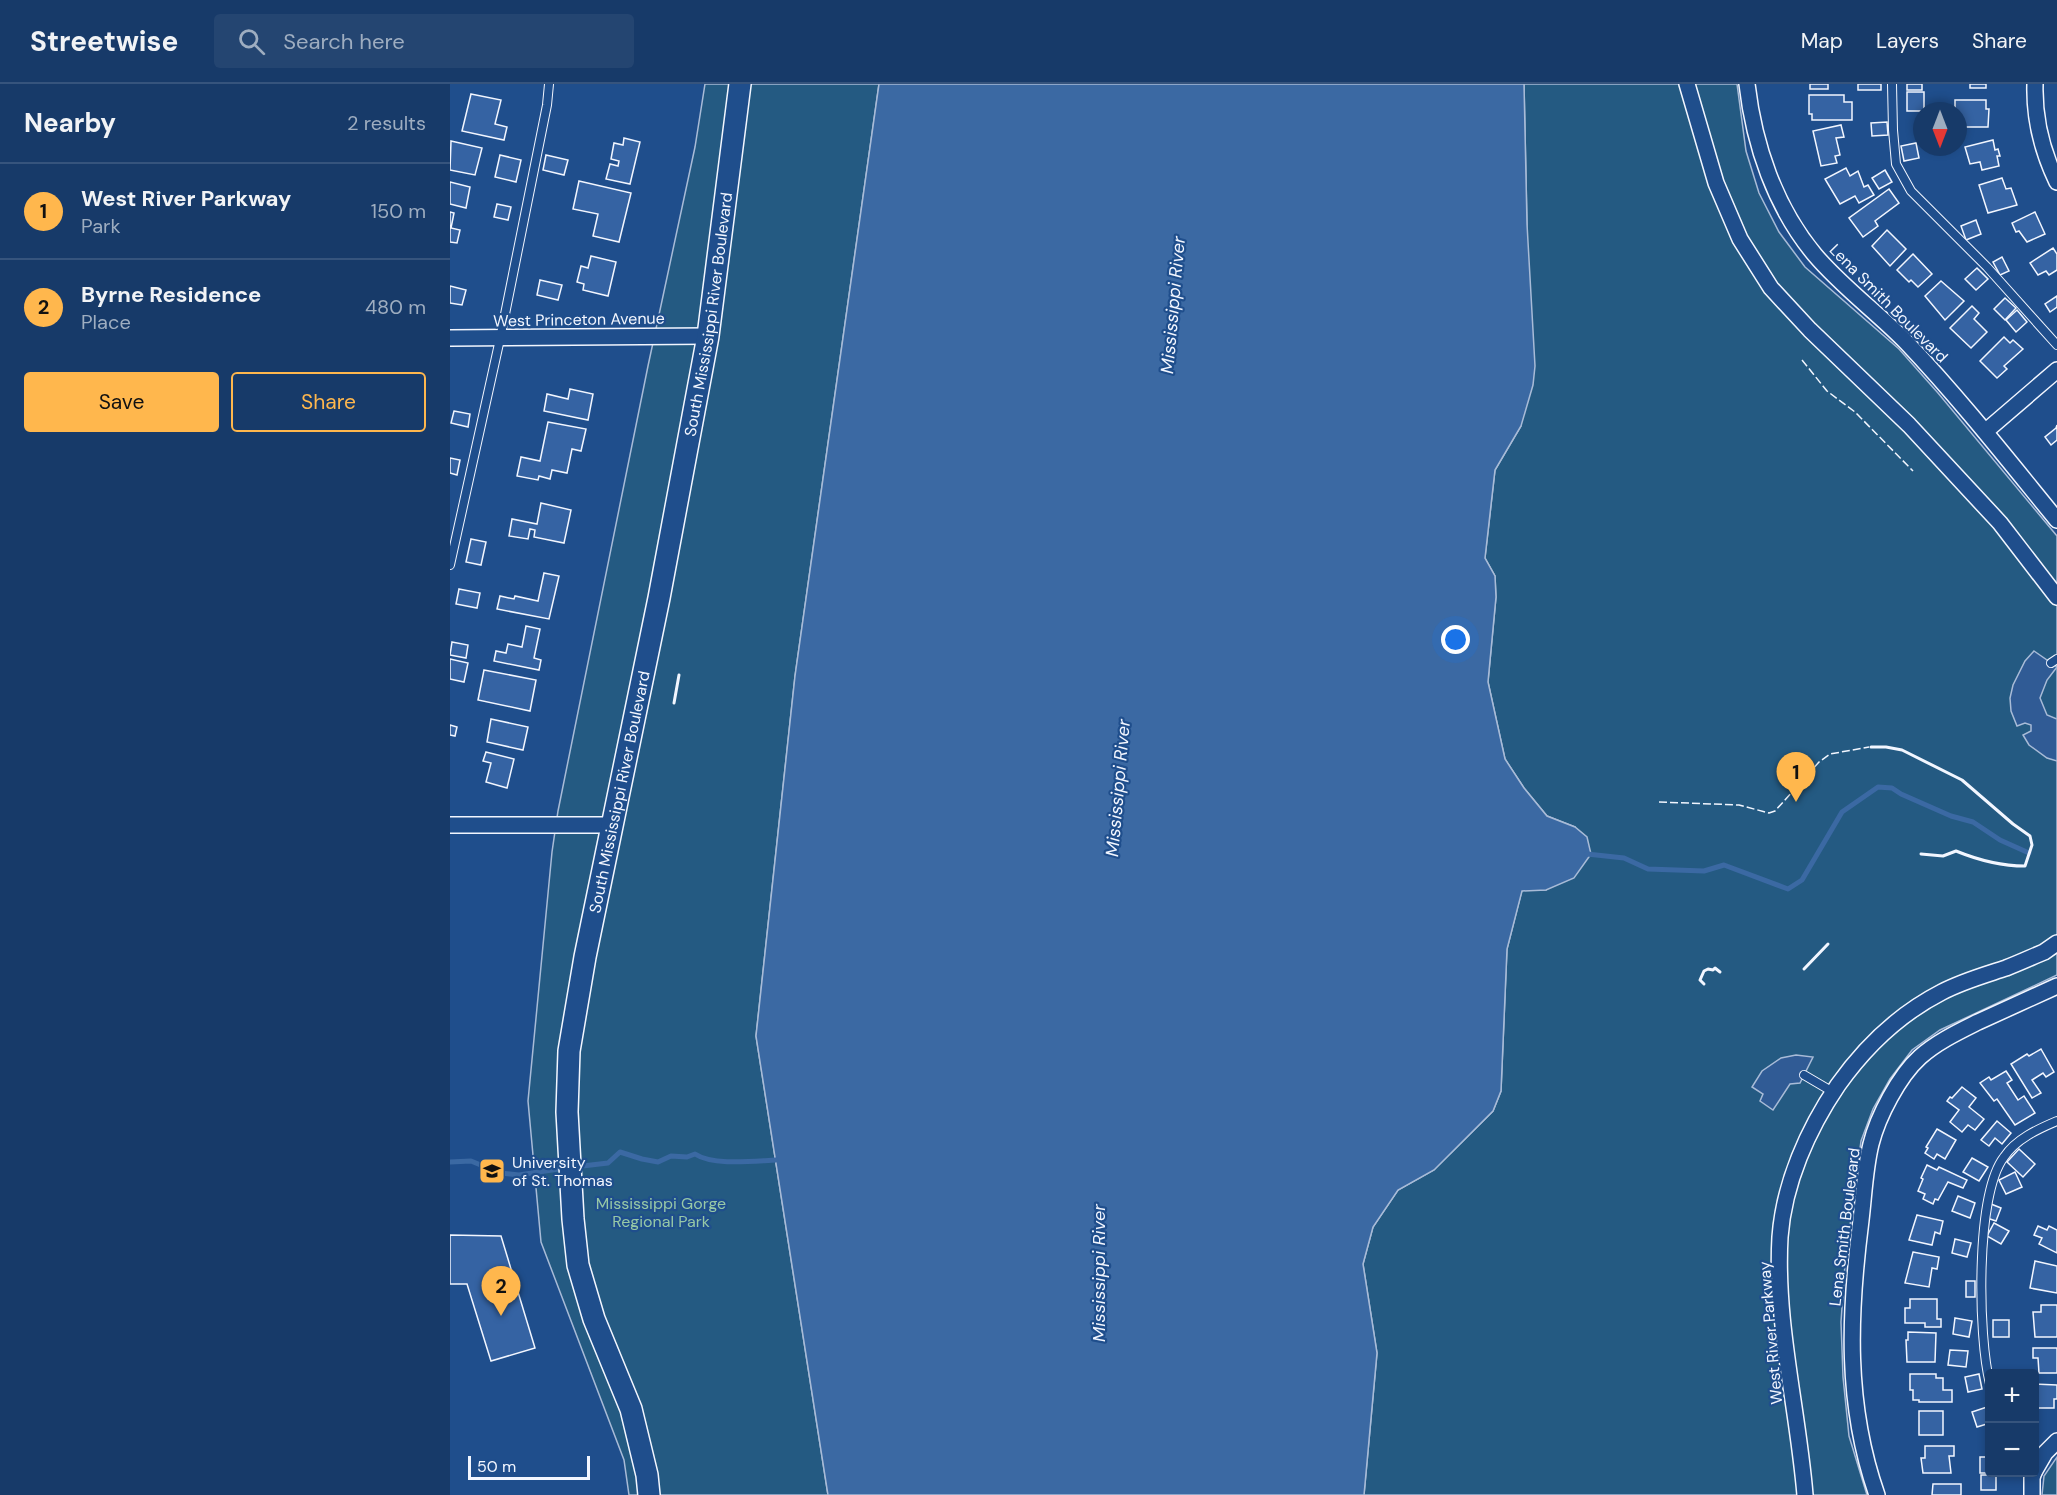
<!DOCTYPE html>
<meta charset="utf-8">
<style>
body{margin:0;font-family:"DM Sans",sans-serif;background:#244571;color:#f1f3f6}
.controls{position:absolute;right:18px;bottom:18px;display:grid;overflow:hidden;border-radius:6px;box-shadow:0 3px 9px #0003}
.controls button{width:54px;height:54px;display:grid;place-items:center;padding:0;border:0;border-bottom:2px solid #36547d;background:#173a69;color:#f1f3f6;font:30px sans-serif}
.compass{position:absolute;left:1463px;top:18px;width:54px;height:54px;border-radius:50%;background:#173a69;box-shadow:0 3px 9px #0003;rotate:180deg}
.scale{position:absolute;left:18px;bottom:15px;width:122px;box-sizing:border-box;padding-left:6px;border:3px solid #f2f6ff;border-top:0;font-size:16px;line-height:21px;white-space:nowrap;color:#f2f6ff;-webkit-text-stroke:4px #1f4e8c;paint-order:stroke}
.you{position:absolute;left:1006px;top:556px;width:21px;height:21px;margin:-15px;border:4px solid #fff;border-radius:50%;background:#1a73e8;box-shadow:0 0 0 9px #1a73e833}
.badge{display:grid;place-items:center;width:39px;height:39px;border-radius:50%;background:#ffb74d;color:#111;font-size:20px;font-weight:700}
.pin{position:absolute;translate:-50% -50px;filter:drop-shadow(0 2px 3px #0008)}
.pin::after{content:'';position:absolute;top:32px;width:21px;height:18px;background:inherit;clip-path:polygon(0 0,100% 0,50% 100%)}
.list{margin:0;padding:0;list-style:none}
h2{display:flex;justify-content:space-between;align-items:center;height:78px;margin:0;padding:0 24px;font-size:26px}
h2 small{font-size:20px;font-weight:400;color:#9eadc0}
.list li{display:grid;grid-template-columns:39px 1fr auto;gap:18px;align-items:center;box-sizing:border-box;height:96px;padding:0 24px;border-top:2px solid #36547d}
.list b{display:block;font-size:22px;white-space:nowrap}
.list p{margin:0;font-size:20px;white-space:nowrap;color:#9eadc0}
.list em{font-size:20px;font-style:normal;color:#9eadc0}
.actions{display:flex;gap:12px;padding:18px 24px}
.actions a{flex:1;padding:14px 0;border:2px solid #ffb74d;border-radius:6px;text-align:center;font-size:21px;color:#ffb74d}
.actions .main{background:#ffb74d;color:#111}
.icon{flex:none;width:33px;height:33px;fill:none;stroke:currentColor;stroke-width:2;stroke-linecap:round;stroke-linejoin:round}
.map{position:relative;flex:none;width:1607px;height:1411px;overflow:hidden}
header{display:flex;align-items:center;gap:36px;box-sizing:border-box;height:84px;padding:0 30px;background:#173a69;border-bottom:2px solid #36547d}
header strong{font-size:28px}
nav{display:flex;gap:33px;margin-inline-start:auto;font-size:21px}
.search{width:420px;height:54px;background:#244571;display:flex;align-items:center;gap:15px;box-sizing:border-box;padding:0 21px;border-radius:6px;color:#9eadc0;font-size:22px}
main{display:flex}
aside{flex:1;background:#173a69}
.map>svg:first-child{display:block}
</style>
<header>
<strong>Streetwise</strong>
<div class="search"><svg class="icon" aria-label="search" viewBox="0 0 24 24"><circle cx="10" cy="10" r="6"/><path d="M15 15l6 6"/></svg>Search here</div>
<nav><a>Map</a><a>Layers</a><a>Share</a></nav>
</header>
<main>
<aside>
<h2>Nearby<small>2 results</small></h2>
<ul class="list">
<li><span class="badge">1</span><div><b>West River Parkway</b><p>Park</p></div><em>150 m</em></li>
<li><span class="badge">2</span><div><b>Byrne Residence</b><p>Place</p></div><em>480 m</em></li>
</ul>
<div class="actions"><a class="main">Save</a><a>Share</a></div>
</aside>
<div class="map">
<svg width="1607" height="1411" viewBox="0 0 1607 1411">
<rect width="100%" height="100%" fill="#1f4e8c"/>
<!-- green -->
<g fill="#245a82" stroke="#a8bbd7" stroke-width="1.5">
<polygon points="255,0 429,0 345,592 306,952 378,1411 179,1411 174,1376 91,1158 78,1017 102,768 108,727 198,282 245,63"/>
<polygon points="1074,0 1287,0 1296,67 1309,109 1329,148 1355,183 1449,265 1488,309 1607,452 1607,891 1490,946 1462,966 1440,995 1423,1025 1411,1057 1395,1180 1391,1238 1393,1293 1399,1352 1417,1411 914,1411 927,1269 913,1180 923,1143 948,1106 984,1086 1043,1027 1051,1007 1057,865 1072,806 1096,806 1125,743 1097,732 1074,704 1055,675 1038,598 1046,513 1045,492 1035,474 1045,386 1071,342 1077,140"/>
<polygon points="1607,1373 1607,1411 1592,1411 1594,1392"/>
</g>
<!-- parking -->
<g fill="#305b95" stroke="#a8bbd7" stroke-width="1.5">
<polygon points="1584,567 1607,583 1597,596 1590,614 1597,631 1607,635 1607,677 1597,674 1579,661 1573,651 1581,647 1581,641 1575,639 1567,642 1561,627 1560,614 1563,601 1575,577"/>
<polygon points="1346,971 1363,973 1350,999 1340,1000 1323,1026 1310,1017 1313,1010 1302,1003 1312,987 1331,974"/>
</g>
<!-- water -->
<polygon fill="#3b69a3" stroke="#a8bbd7" stroke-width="1.5" points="429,0 1074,0 1077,140 1085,282 1083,301 1071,342 1045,386 1035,474 1045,492 1046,513 1038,598 1055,675 1074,704 1097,732 1125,743 1137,753 1141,770 1124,794 1096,806 1072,807 1057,865 1051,1007 1043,1027 984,1086 948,1106 923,1143 913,1180 927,1269 914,1411 378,1411 306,952 345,592"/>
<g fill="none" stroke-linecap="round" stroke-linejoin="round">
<!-- stream -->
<g stroke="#3b69a3" stroke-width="5">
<polyline points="1137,770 1174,774 1198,785 1254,787 1274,781 1338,805 1352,796 1392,728 1428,703 1442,704 1451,710 1501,732 1523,738 1550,756 1579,769"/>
<polyline points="0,1078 21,1077 50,1089 69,1091 115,1084"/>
<path d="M 124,1083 L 158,1079 L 170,1068 L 192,1075 L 208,1078 L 221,1072 L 237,1073 L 245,1070 C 263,1082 304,1077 326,1076"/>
</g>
</g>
<!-- building -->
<g fill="#3563a3" stroke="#f2f6ff" stroke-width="1.5">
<rect x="1360" y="0" width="18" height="5"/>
<rect x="1408" y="0" width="23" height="6"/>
<rect x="1457" y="0" width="15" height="6"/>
<rect x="1520" y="0" width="16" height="4"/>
<rect x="1457" y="8" width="17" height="19"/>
<polygon points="21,10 51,16 45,40 57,43 54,56 12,47"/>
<polygon points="1359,11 1394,11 1394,18 1402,18 1402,36 1362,36 1362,30 1359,30"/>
<polygon points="1505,16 1536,16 1536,25 1539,25 1538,43 1508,43 1508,27 1505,27"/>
<polygon points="1437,38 1438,51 1422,52 1421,39"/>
<polygon points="1391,41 1394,53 1386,54 1390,71 1385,72 1387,79 1371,82 1363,47"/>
<polygon points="174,54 190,58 180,100 156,95 160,80 168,82 169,77 161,75 164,59 173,61"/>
<polygon points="1543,56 1545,66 1548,65 1550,72 1547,72 1549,82 1532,86 1530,78 1520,80 1515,63"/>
<polygon points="1,57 32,64 25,91 0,86"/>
<polygon points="1466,59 1469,74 1454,77 1451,62"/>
<polygon points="50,71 71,76 66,98 45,93"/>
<polygon points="96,71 118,76 114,91 93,86"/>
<polygon points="1396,84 1400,92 1408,87 1414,103 1418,101 1424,111 1409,119 1405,112 1390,120 1375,95"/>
<polygon points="1435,86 1442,98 1429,105 1422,94"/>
<polygon points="1552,94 1556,105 1561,104 1567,121 1538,129 1529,101"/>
<polygon points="129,97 181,109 169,158 143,152 148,130 123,125"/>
<polygon points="0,98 20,103 16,124 0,120"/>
<polygon points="1439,105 1449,119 1425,137 1428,142 1413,153 1399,134"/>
<polygon points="47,120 61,123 58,136 44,133"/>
<polygon points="0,128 4,129 1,144 10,146 7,159 0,158"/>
<polygon points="1585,128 1595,150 1577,158 1569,147 1566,148 1562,139"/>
<polygon points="1526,136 1531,150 1516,156 1511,142"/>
<polygon points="1437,146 1456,165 1440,182 1422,162"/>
<polygon points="1603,164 1607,170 1607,186 1599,191 1596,187 1588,191 1580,179"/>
<polygon points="1463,170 1482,190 1468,203 1461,196 1459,198 1447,186"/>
<polygon points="141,172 166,178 158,212 133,206 134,200 127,198 131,182 138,184"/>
<polygon points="1552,173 1559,187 1550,191 1543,178"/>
<polygon points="1527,184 1538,195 1526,206 1515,195"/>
<polygon points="90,196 112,201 108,216 87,211"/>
<polygon points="1491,197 1514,217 1495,236 1475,212"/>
<polygon points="0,202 16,206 12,221 0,219"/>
<polygon points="1607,212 1607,223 1600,228 1595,220"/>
<polygon points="1555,214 1566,224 1555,236 1544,225"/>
<polygon points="1522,222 1529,229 1524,235 1537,248 1521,264 1500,244"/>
<polygon points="1567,226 1577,238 1566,248 1556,236"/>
<polygon points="1554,253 1560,259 1563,256 1573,265 1554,282 1557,285 1547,294 1530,277"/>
<polygon points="120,305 143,310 138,336 94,327 97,310 118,315"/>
<polygon points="4,327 20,330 18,343 1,339"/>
<polygon points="98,338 136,345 131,367 122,365 117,389 102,386 100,395 89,392 88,396 67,392 71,373 90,377"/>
<polygon points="1607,341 1607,356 1601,361 1595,353 1606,344"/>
<polygon points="0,374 10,376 7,391 0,389"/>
<polygon points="91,419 121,426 114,459 84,453 85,446 80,445 78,455 59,452 62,435 87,440"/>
<polygon points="21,455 36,458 31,481 16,478"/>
<polygon points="94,489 109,492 99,535 47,525 50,512 64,515 65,512 88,517"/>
<polygon points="9,505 30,509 27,524 6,520"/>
<polygon points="76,542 90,545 84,574 91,576 89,586 44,577 46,567 56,569 58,560 72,563"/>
<polygon points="2,558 18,561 16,574 0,571"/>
<polygon points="0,575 18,579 14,598 0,595"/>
<polygon points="34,586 86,596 80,627 28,616"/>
<polygon points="41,635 78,643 73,666 37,658"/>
<polygon points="0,641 7,643 5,652 0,651"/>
<polygon points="36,668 64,675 57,704 36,698 41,679 33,677"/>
<polygon points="1591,965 1604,988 1596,993 1593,989 1582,996 1591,1009 1582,1014 1561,980 1577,970 1579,972"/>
<polygon points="1556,987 1562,996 1557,999 1568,1016 1574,1012 1585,1029 1565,1041 1547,1015 1544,1017 1530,999 1539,993 1541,996"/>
<polygon points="1512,1003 1526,1014 1519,1023 1534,1035 1525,1046 1518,1041 1512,1048 1500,1038 1509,1026 1497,1017 1500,1013 1502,1014"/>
<polygon points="1547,1037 1561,1049 1552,1060 1545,1054 1539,1062 1531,1056"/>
<polygon points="1487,1045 1506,1056 1495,1075 1487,1070 1484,1075 1475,1069 1478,1064 1476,1063"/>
<polygon points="1569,1065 1585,1080 1573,1093 1557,1078"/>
<polygon points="1522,1074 1538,1083 1529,1097 1513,1088"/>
<polygon points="1477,1081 1487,1086 1489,1083 1517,1096 1513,1104 1498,1098 1488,1116 1485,1115 1483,1120 1473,1115 1475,1110 1468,1107 1473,1095 1471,1094"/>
<polygon points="1565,1088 1572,1103 1556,1110 1549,1096"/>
<polygon points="1508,1112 1525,1119 1520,1134 1502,1127"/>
<polygon points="1541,1120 1551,1124 1546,1137 1537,1134"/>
<polygon points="1467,1131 1493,1137 1490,1150 1485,1148 1482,1161 1459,1156"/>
<polygon points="1544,1139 1559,1147 1551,1160 1537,1152"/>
<polygon points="1588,1142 1597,1146 1599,1142 1607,1146 1607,1169 1589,1160 1592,1154 1584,1151"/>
<polygon points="0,1151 51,1152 85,1264 41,1277 17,1200 0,1200"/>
<polygon points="1505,1155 1521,1159 1517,1173 1502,1169"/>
<polygon points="1463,1168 1489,1173 1487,1185 1482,1184 1479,1203 1455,1199"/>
<polygon points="1585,1177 1607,1182 1607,1209 1580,1204"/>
<rect x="1516" y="1197" width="9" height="16"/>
<polygon points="1460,1215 1487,1215 1487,1235 1491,1235 1491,1243 1475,1243 1475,1239 1455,1239 1455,1224 1460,1224"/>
<polygon points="1591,1221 1607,1221 1607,1253 1585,1253 1583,1228 1591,1228"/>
<polygon points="1505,1234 1522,1237 1519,1253 1503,1250"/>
<rect x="1543" y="1236" width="16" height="17"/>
<polygon points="1458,1248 1486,1249 1485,1278 1457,1278 1456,1256 1458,1256"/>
<polygon points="1583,1264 1607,1264 1607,1289 1589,1289 1588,1274 1583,1274"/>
<polygon points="1500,1266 1518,1267 1516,1283 1498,1281"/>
<rect x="1548" y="1286" width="16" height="4"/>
<polygon points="1460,1290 1486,1290 1486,1294 1493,1294 1493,1306 1502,1306 1502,1318 1469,1318 1469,1316 1463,1316 1463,1306 1460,1306"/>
<polygon points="1529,1290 1532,1305 1518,1308 1515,1293"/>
<polygon points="1584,1300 1607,1301 1607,1315 1604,1315 1604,1324 1584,1324"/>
<polygon points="1537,1323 1540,1339 1527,1343 1522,1328"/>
<rect x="1469" y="1327" width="24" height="24"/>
<polygon points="1475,1362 1504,1362 1504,1372 1499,1372 1501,1389 1473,1389 1471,1374 1475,1374"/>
<polygon points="1530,1373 1540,1373 1540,1388 1549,1389 1530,1389"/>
<rect x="1531" y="1391" width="15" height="15"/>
<polygon points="1483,1400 1511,1400 1511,1411 1482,1411"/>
</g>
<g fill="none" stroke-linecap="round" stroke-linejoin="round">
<defs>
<g id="lane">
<polyline points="1442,0 1443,46 1446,80 1461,107 1537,183 1607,261"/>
<polyline points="0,481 50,255 97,21 99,0"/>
<polyline points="1601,579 1607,575"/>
<polyline points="1354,991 1383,1008"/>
<path d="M 1540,1300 C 1528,1253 1525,1111 1554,1073 C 1566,1055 1588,1045 1607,1037"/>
</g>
<g id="street">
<polyline points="1237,0 1266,99 1290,155 1321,204 1360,246 1459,341 1550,439 1607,513"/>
<path d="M 1297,0 C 1304,61 1325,123 1365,171 C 1392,203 1428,229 1457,259 C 1510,315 1558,376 1607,436"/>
<path d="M 1585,0 C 1584,34 1592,67 1607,98"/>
<polyline points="0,254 258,252"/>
<polyline points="1536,347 1607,286"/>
<polyline points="0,741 162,741"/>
<polyline points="1584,1388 1595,1369 1607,1357"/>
<path d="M 1355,1411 C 1348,1325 1325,1239 1330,1153 C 1334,1099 1358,1045 1388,1001 C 1415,963 1451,929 1492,908 C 1513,897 1535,891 1556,884 C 1569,879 1582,873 1594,868 L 1607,859"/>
<path d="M 1427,1411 C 1395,1320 1399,1230 1411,1136 C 1414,1111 1415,1084 1421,1060 C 1428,1032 1449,992 1470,973 C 1487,958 1508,948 1528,938 C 1554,926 1581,914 1607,902"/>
<polyline points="1582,1411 1582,1394 1584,1388"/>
</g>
<g id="secondary">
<path id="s1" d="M 199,1411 L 197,1391 L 181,1325 L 144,1235 L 128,1181 L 123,1135 L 117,1028 L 119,967 L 135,873 L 209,514 L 258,252 L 290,0"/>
</g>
</defs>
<!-- lane casing -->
<use href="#lane" stroke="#f2f6ff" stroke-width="10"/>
<!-- street casing -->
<use href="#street" stroke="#f2f6ff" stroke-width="18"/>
<!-- secondary casing -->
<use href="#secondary" stroke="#f2f6ff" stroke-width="24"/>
<!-- lane -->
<use href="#lane" stroke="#1f4e8c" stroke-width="8"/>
<!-- street -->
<use href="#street" stroke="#1f4e8c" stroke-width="15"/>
<!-- secondary -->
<use href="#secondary" stroke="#1f4e8c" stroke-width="21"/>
<!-- fence -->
<g stroke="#f2f6ff" stroke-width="1.5" stroke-dasharray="8 3" stroke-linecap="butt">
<polyline points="1352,276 1377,307 1405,328 1463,387"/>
<polyline points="1209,718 1289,721 1319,729 1325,727 1369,678 1380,670 1419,663"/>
</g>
<!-- wall -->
<g stroke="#f2f6ff" stroke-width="3">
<polyline points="224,619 229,591"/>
<path d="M 1421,663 L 1436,663 L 1452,666 L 1512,696 L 1563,740 L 1580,752 L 1582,761 L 1575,782 C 1551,782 1528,776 1506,767 L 1493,772 L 1471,770"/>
<polyline points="1354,885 1378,860"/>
<polyline points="1254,900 1250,896 1254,887 1258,885 1263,886 1265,884 1270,888"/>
</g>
</g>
<!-- icons -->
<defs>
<symbol id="university-square" viewBox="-11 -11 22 22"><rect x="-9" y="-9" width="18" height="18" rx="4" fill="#ffb74d" stroke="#1f4e8c"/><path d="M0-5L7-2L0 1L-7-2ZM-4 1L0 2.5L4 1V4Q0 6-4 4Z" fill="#111"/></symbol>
</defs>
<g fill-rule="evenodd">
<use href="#university-square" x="27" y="1072" width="30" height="30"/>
</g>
<g text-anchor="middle" stroke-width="4.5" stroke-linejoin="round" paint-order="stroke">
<!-- street labels -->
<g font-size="16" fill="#f2f6ff" stroke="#1f4e8c">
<text transform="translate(1439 219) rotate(45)" y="6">Lena Smith Boulevard</text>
<text dy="6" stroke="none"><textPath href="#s1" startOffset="1206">South Mississippi River Boulevard</textPath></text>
<text transform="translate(129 235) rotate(-1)" y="6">West Princeton Avenue</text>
<text dy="6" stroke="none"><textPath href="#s1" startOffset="720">South Mississippi River Boulevard</textPath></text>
<text transform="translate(1394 1143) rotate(-83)" y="6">Lena Smith Boulevard</text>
<text transform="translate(1320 1249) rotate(-95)" y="6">West River Parkway</text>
</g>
<!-- poi labels -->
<g font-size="16" fill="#f2f6ff" stroke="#1f4e8c" text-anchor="start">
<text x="62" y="1084">University<tspan x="62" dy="18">of St. Thomas</tspan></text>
</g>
<!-- park labels -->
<g font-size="16" fill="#97c8a6" stroke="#1f4e8c">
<text x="211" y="1125">Mississippi Gorge<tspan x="211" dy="18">Regional Park</tspan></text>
</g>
<!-- water labels -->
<g font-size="18" font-style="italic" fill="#f2f6ff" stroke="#1f4e8c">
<text transform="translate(723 221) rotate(-85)" y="6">Mississippi River</text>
<text transform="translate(668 704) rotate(-85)" y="6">Mississippi River</text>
<text transform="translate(649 1189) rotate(-90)" y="6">Mississippi River</text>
</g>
</g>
</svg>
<div class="controls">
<button>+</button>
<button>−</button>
</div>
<svg class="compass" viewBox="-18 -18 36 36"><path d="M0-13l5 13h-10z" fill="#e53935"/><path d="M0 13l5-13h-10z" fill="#9eadc0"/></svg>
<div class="scale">50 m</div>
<div class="you"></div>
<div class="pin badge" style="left:1346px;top:718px">1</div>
<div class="pin badge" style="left:51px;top:1232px">2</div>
</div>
</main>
